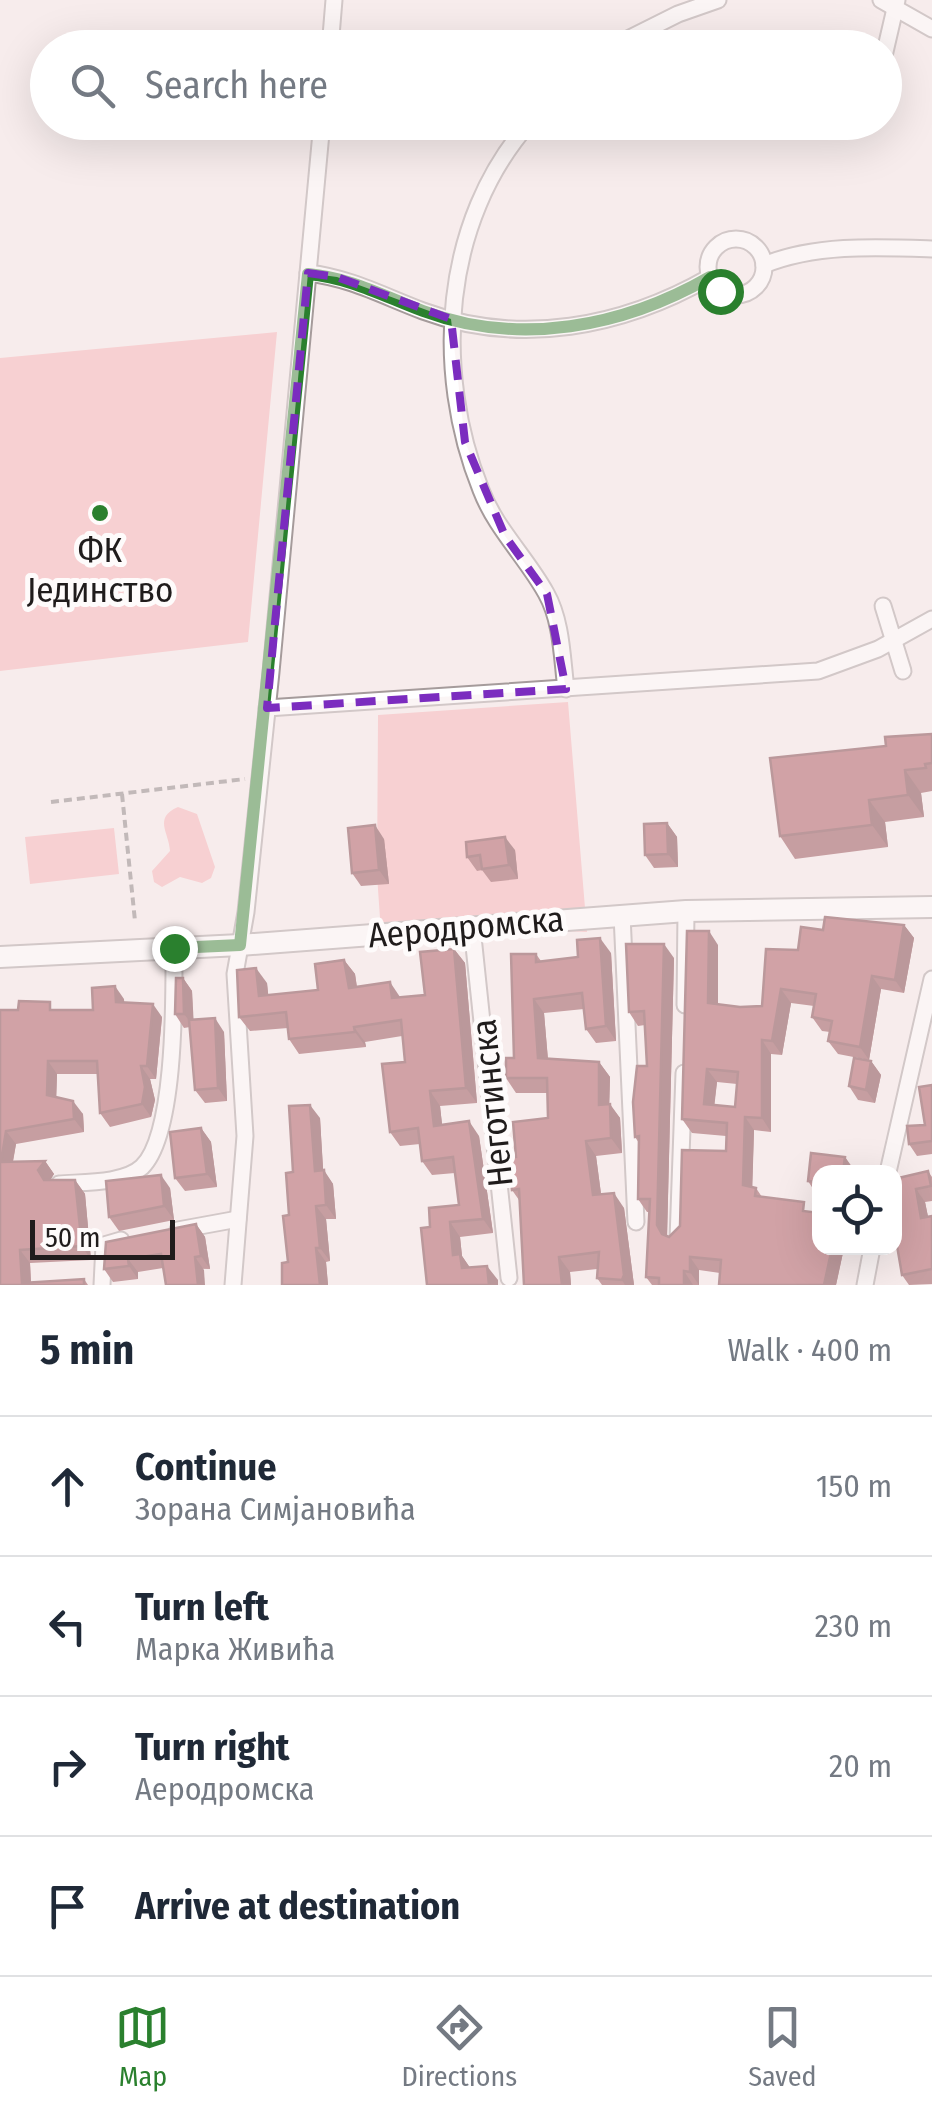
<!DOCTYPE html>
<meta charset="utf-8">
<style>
body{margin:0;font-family:"Fira Sans Condensed",sans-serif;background:#f6f6f7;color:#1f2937}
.controls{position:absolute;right:30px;bottom:30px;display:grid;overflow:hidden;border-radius:20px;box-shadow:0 10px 40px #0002}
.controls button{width:90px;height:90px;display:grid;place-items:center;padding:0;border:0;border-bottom:2px solid #e0e1e3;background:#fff;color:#1f2937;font:50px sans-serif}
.scale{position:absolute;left:30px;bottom:25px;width:145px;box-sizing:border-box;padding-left:10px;border:5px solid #201c1c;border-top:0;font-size:28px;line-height:35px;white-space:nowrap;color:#201c1c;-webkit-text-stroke:8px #fefbfb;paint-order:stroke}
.stop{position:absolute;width:30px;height:30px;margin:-22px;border:8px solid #2a802e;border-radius:50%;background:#fff}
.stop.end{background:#2a802e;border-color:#fff;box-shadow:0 2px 10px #0008}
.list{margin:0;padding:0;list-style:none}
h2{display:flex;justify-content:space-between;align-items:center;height:130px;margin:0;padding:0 40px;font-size:42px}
h2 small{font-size:32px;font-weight:400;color:#747a83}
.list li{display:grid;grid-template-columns:65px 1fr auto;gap:30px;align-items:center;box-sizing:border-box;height:140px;padding:0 40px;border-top:2px solid #e0e1e3}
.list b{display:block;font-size:38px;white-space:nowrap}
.list p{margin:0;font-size:32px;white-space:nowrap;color:#747a83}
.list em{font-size:32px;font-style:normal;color:#747a83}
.icon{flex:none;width:55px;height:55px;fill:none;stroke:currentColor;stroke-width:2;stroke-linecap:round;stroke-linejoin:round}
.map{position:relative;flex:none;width:932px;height:1285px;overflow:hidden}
.search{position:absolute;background:#fff;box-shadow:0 10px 40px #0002;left:30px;right:30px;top:30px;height:110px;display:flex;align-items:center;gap:25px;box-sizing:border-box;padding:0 35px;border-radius:55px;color:#747a83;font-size:38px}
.sheet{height:690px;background:#fff}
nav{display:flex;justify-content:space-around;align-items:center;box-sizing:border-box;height:140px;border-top:2px solid #e0e1e3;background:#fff;font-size:28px;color:#747a83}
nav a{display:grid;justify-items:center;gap:5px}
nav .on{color:#2a802e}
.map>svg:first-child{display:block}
</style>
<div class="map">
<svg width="932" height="1285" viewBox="0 0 932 1285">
<rect width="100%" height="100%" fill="#f7ecec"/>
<!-- green -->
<g fill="#f6aeb1">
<polygon points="277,332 248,642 0,671 0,358"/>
<polygon points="568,702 587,932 472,927 382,947 377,875 378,715"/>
<path d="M 178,807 L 197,814 L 215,867 L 211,878 L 202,883 L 180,877 L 162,887 L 154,882 L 152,871 L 170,851 C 169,832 153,818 178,807 Z"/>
<polygon points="114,828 119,874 30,884 25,837"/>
</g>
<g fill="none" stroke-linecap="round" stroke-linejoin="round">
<defs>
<g id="minor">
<polyline points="881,0 932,29"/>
<polyline points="330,48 334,0"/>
<polyline points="610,48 678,14 718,0"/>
<polyline points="884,56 897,0"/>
<path d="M 530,122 C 442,221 433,371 481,490 C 496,529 526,557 546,593 C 562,621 562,658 566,689"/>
<circle cx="736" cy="267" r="28"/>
<path d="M 764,265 C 815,244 877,247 932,249"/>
<path d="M 308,273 C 351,278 383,296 423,311 C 520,347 623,327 710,277"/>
<polyline points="883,606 903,671"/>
<polyline points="267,708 818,671 878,649 932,619"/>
<polyline points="622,915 636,1222"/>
<polyline points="472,927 509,1278"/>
<polyline points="685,1005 686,911"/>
<polyline points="888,1172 932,979"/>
<path d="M 59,1184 C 82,1182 124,1184 142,1167 C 176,1134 174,996 174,948"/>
<polyline points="178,1230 238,1219"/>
<polyline points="678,1239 684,1073"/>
<polyline points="102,1285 104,1245 121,1240"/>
<polyline points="233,1285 245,1136 235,974 246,912 271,672 322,122"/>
<polyline points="865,1285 872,1248"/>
</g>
<polyline id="tertiary" points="0,957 240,945 686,911 932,907"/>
</defs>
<!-- minor casing -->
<use href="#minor" stroke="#a59b9b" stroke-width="19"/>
<!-- tertiary casing -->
<use href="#tertiary" stroke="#a59b9b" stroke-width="24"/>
<!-- path -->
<g stroke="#817a7a" stroke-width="4" stroke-dasharray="8 5" stroke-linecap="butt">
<polyline points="122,794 135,921"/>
<polyline points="51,802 245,779"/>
</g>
<!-- minor -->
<use href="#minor" stroke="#fff" stroke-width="15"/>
<!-- tertiary -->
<use href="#tertiary" stroke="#fff" stroke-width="20"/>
</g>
<!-- wall -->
<g fill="#8b3e45" fill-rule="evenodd">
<polygon points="932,734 932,791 921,793 924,817 885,822 888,847 795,859 780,836 886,746"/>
<polygon points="667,823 677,837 678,867 654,868 645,855"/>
<polygon points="384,839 389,884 361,886 352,873"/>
<polygon points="515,850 518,879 491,882 482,870 477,871 467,857"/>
<path d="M 904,925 L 914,938 L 904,993 L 881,989 L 869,1060 L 838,1054 L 828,1041 L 830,1032 L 822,1031 L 812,1017 L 814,1006 L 791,1003 L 782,1055 L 771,1054 L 771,1132 L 754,1130 L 752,1187 L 756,1188 L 762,1197 L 820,1248 L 844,1248 L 836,1285 L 719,1285 L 720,1273 L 699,1270 L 699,1285 L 652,1285 L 646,1277 L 649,1212 L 647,1212 L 638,1199 L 639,1143 L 635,1137 L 647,1066 L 645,1025 L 638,1026 L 629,1012 L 674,958 L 667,1236 L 669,1237 L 680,1226 L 726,1151 L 726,1136 L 692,1133 L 682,1119 L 718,945 L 718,1004 L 740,1007 L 762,1006 L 798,950 L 823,930 ZM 717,1082 L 737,1084 L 735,1107 L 714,1105 Z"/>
<polygon points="454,949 465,963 477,1103 440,1106 442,1125 479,1136 493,1233 460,1237 462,1256 470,1268 498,1280 498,1285 427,1285 430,1227 459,1205 455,1173 432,1175 422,1161 420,1144 400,1146 390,1132 405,1062 402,1036 365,1042 366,1047 299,1054 289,1039 288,1028 250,1031 239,1017 267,983 268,995 318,990 344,960 355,974 357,987 400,998 425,995"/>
<polygon points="611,953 616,1041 596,1043 586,1029 584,1009 544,1013 548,1059 599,1062 610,1077 609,1104 620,1118 622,1153 596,1156 601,1194 624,1208 634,1285 602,1285 597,1278 597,1269 570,1272 571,1285 524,1285 519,1200 512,1190 516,1157 548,1118 547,1093 516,1093 506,1078 514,1058 536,954 541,961"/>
<polygon points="183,978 192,991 193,1020 224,1032 227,1101 205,1103 195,1090 190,1027 184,1028 175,1014"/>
<polygon points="124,999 124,1003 162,1017 156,1079 150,1079 155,1100 151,1117 110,1127 100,1113 98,1074 57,1074 56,1097 83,1114 84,1132 16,1144 13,1162 45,1161 54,1174 50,1180 75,1180 85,1194 91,1260 30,1263 31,1282 84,1279 88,1285 0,1285 0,1010 93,1010"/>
<polygon points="871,1061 881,1075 875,1103 858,1100 849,1086"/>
<polygon points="932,1085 932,1154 917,1156 909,1144 925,1125"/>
<polygon points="320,1118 323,1170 333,1184 336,1219 326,1219 330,1261 326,1262 328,1285 282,1285 288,1262 289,1215 293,1172"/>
<polygon points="201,1128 211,1142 217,1187 185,1191 175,1178"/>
<polygon points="811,1153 845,1157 854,1172 820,1172 820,1195 817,1195 808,1181"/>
<polygon points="928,1171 932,1177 932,1201 925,1202 928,1217 932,1216 932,1284 909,1285 902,1275 894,1234 894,1179"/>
<polygon points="170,1188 174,1220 119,1231 109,1217"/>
<polygon points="196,1224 205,1237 210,1269 163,1268 138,1272 138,1279 113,1282 104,1269"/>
</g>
<!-- shaded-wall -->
<g fill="#713238">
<polygon points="905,770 921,793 924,817 908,795"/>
<polygon points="869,800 885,822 888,847 872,825"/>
<polygon points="667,823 677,837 678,867 668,854"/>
<polygon points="375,825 384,839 389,884 379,870"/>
<polygon points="505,837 515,850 518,879 509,865"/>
<polygon points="904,925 914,938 904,993 895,980"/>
<polygon points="709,931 718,945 718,1017 708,1003"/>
<polygon points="600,938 611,953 616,1041 606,1026"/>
<polygon points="664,944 674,958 667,1239 662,1234 657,1225"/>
<polygon points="454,949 465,963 477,1103 466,1088"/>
<polygon points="344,960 355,974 359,1003 349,988"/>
<polygon points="256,968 267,983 270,1011 259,996"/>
<polygon points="872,976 881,989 869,1060 860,1047"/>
<polygon points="183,978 192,991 194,1027 184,1014"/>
<polygon points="390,982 400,997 392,998"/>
<polygon points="115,986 124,999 125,1016 116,1002"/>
<polygon points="781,989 791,1003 782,1055 772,1041"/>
<polygon points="534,999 544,1013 549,1073 538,1058"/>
<polygon points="153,1004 162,1017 156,1079 147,1066"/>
<polygon points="215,1018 224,1032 227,1101 218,1088"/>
<polygon points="354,1027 365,1042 366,1047 355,1032"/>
<polygon points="762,1040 771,1054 771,1132 762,1118"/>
<polygon points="48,1061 57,1074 56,1109 47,1095"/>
<polygon points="871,1061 881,1075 875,1103 866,1090"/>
<polygon points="599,1062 610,1077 609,1120 599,1105"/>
<polygon points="141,1066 150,1079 155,1100 151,1117 142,1104"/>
<polygon points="707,1069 717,1082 713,1118 704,1104"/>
<polygon points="430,1091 440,1106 444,1141 434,1126"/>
<polygon points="73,1101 83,1114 84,1132 74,1119"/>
<polygon points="610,1104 620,1118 622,1153 611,1138"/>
<polygon points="310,1105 320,1118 324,1184 315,1171"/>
<polygon points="745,1117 754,1130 752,1199 743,1185"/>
<polygon points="469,1121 479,1136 493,1233 483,1219"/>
<polygon points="201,1128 211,1142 217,1187 207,1174"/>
<polygon points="6,1131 16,1144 10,1176 1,1162"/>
<polygon points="586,1141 596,1156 603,1209 593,1195"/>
<polygon points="845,1157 855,1171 854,1172 843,1172"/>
<polygon points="45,1161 54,1174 48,1184 53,1194 38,1170"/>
<polygon points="324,1170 333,1184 336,1219 326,1205"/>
<polygon points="161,1175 170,1188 174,1220 164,1206"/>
<polygon points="75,1180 85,1194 91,1260 82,1246"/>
<polygon points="916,1189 925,1202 931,1231 921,1218"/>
<polygon points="614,1193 624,1208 634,1285 625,1285 622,1280"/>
<polygon points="316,1206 326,1219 330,1261 320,1248"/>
<polygon points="450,1222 460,1237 462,1256 471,1269 472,1283 453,1255"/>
<polygon points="196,1224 205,1237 210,1269 201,1256"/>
<polygon points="316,1248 326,1262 328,1285 320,1285"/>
<polygon points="832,1248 844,1248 836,1285 824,1285"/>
<polygon points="20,1250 30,1263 31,1285 22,1283"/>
<polygon points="195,1257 204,1270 205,1285 198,1285"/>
<polygon points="559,1257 570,1272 571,1285 562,1285"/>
<polygon points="690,1257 699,1270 699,1285 690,1272"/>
<polygon points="128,1259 138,1272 138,1279 129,1266"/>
<polygon points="487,1266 498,1280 498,1285 489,1285"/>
<polygon points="684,1271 693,1285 684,1285"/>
</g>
<!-- building -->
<g fill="#a24850" stroke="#713238" stroke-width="2.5" fill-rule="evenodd">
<polygon points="932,734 932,763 925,764 926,768 905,770 908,795 869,800 872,825 780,836 770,758 886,746 885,737"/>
<polygon points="667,823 668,854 645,855 644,824"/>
<polygon points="375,825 379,870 352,873 348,828"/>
<polygon points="505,837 509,865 482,869 480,855 467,857 466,842"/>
<path d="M 825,917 L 904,925 L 895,980 L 872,976 L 860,1047 L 828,1041 L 832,1021 L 812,1017 L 816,994 L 781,989 L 772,1041 L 762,1040 L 762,1118 L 745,1117 L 743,1185 L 756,1188 L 755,1196 L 804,1202 L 803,1211 L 820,1213 L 820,1248 L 832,1248 L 824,1285 L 719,1285 L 721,1260 L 690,1257 L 690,1272 L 684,1271 L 684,1285 L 659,1285 L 659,1278 L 646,1277 L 650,1199 L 638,1199 L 639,1136 L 635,1137 L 633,1102 L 637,1066 L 647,1066 L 644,1011 L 629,1012 L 626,944 L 664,944 L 657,1225 L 662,1234 L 669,1237 L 680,1226 L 682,1150 L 726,1151 L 727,1123 L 682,1119 L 687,931 L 709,931 L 708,1003 L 740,1007 L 762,1006 L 766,949 L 798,950 L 801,927 L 823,930 ZM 707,1069 L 738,1072 L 735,1107 L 704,1104 Z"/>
<polygon points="600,938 606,1026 586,1029 582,993 534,999 538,1058 599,1062 599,1105 610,1104 611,1138 586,1141 593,1195 614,1193 624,1275 622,1280 597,1278 599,1252 559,1257 562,1285 524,1285 519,1189 512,1190 509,1158 516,1157 513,1122 548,1118 547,1078 506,1078 506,1058 514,1058 511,954 536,954 536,962 578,957 577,940"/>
<polygon points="454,949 466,1088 430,1091 434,1126 469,1121 483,1219 450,1222 453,1255 460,1254 462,1268 487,1266 489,1285 427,1285 421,1228 430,1227 429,1208 459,1205 453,1157 422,1161 418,1128 390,1132 382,1064 405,1062 401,1020 354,1027 355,1032 289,1039 286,1012 239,1017 237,970 256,968 259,996 318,990 315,964 344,960 349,988 390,982 392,998 425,995 420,952"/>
<polygon points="176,978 183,978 184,1014 175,1014"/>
<polygon points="115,986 116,1002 153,1004 147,1066 141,1066 145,1087 142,1104 100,1113 97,1061 48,1061 47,1095 73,1101 74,1119 6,1131 1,1162 45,1161 38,1170 44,1180 75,1180 82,1246 20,1250 22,1283 84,1279 84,1285 0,1285 0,1010 18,1010 19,1001 50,1002 50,1010 93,1010 92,988"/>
<polygon points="215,1018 218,1088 195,1090 189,1020"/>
<polygon points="854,1058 871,1061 866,1090 849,1086"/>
<polygon points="932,1085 932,1141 909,1144 907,1126 925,1125 919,1087"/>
<polygon points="310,1105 315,1171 324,1170 326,1205 316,1206 320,1248 316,1248 320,1285 282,1285 282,1263 288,1262 283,1216 289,1215 286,1173 293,1172 289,1106"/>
<polygon points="201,1128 207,1174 175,1178 170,1132"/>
<polygon points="811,1153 845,1157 843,1172 820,1172 820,1182 808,1181"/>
<polygon points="928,1171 931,1186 916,1189 921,1218 932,1216 932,1269 902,1275 894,1228 894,1179"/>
<polygon points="161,1175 164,1206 109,1217 106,1181"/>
<polygon points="196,1224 201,1256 195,1257 198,1285 166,1285 161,1254 128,1259 129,1266 104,1269 106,1242"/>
</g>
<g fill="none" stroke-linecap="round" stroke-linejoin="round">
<!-- route -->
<path stroke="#2a802e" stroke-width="12" d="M 174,948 L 240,945 L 308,274 C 351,278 383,296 423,311 C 520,347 623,327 710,277 L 720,291"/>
</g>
<!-- marked area -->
<path d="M0 0H932V1285H0ZM 308,273 L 337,277 L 451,319 L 465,442 L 505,536 L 547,594 L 566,689 L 267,708 Z" fill="#f7ecec" fill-opacity=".55" fill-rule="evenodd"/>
<path fill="none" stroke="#7b2cbf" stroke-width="8" stroke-dasharray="20 12" stroke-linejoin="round" d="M 308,273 L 337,277 L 451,319 L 465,442 L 505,536 L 547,594 L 566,689 L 267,708 Z"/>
<!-- markers -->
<circle fill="#2a802e" stroke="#fefbfb" stroke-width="4" cx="100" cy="513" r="10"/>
<g text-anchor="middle" stroke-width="10" stroke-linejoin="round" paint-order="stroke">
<!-- poi labels -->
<g font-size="35" fill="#201c1c" stroke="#fefbfb">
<text x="100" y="562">ФК<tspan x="100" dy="40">Јединство</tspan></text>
</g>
<!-- street labels -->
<g font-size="35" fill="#201c1c" stroke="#fefbfb">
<text transform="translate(466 927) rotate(-5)" y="12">Аеродромска</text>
<text transform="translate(492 1103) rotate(-96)" y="12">Неготинска</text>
</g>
</g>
</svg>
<div class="controls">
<button><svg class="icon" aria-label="locate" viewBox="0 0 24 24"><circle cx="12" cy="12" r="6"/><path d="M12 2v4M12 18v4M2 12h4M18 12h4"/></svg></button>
</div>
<div class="scale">50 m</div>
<div class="stop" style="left:720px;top:291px"></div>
<div class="stop end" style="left:174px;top:948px"></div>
<div class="search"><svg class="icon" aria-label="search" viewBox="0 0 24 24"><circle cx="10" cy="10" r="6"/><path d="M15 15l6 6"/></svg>Search here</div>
</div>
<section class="sheet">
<h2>5 min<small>Walk · 400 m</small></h2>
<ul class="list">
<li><svg class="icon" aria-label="ahead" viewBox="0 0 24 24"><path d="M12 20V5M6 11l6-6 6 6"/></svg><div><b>Continue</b><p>Зорана Симјановића</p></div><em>150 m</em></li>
<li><svg class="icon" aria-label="left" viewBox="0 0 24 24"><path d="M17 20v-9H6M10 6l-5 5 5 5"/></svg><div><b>Turn left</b><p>Марка Живића</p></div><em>230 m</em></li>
<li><svg class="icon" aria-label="right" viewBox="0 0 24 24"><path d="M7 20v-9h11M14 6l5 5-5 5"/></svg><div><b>Turn right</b><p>Аеродромска</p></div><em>20 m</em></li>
<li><svg class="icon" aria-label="arrive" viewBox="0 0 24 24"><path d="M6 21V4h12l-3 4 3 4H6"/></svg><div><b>Arrive at destination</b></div></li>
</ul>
</section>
<nav>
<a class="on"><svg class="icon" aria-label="map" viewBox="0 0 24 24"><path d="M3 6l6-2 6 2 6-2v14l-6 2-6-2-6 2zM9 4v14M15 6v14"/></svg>Map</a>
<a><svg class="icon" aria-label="directions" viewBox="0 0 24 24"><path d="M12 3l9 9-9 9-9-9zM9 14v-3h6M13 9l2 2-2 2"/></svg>Directions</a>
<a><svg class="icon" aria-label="saved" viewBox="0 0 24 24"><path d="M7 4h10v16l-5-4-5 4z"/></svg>Saved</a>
</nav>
